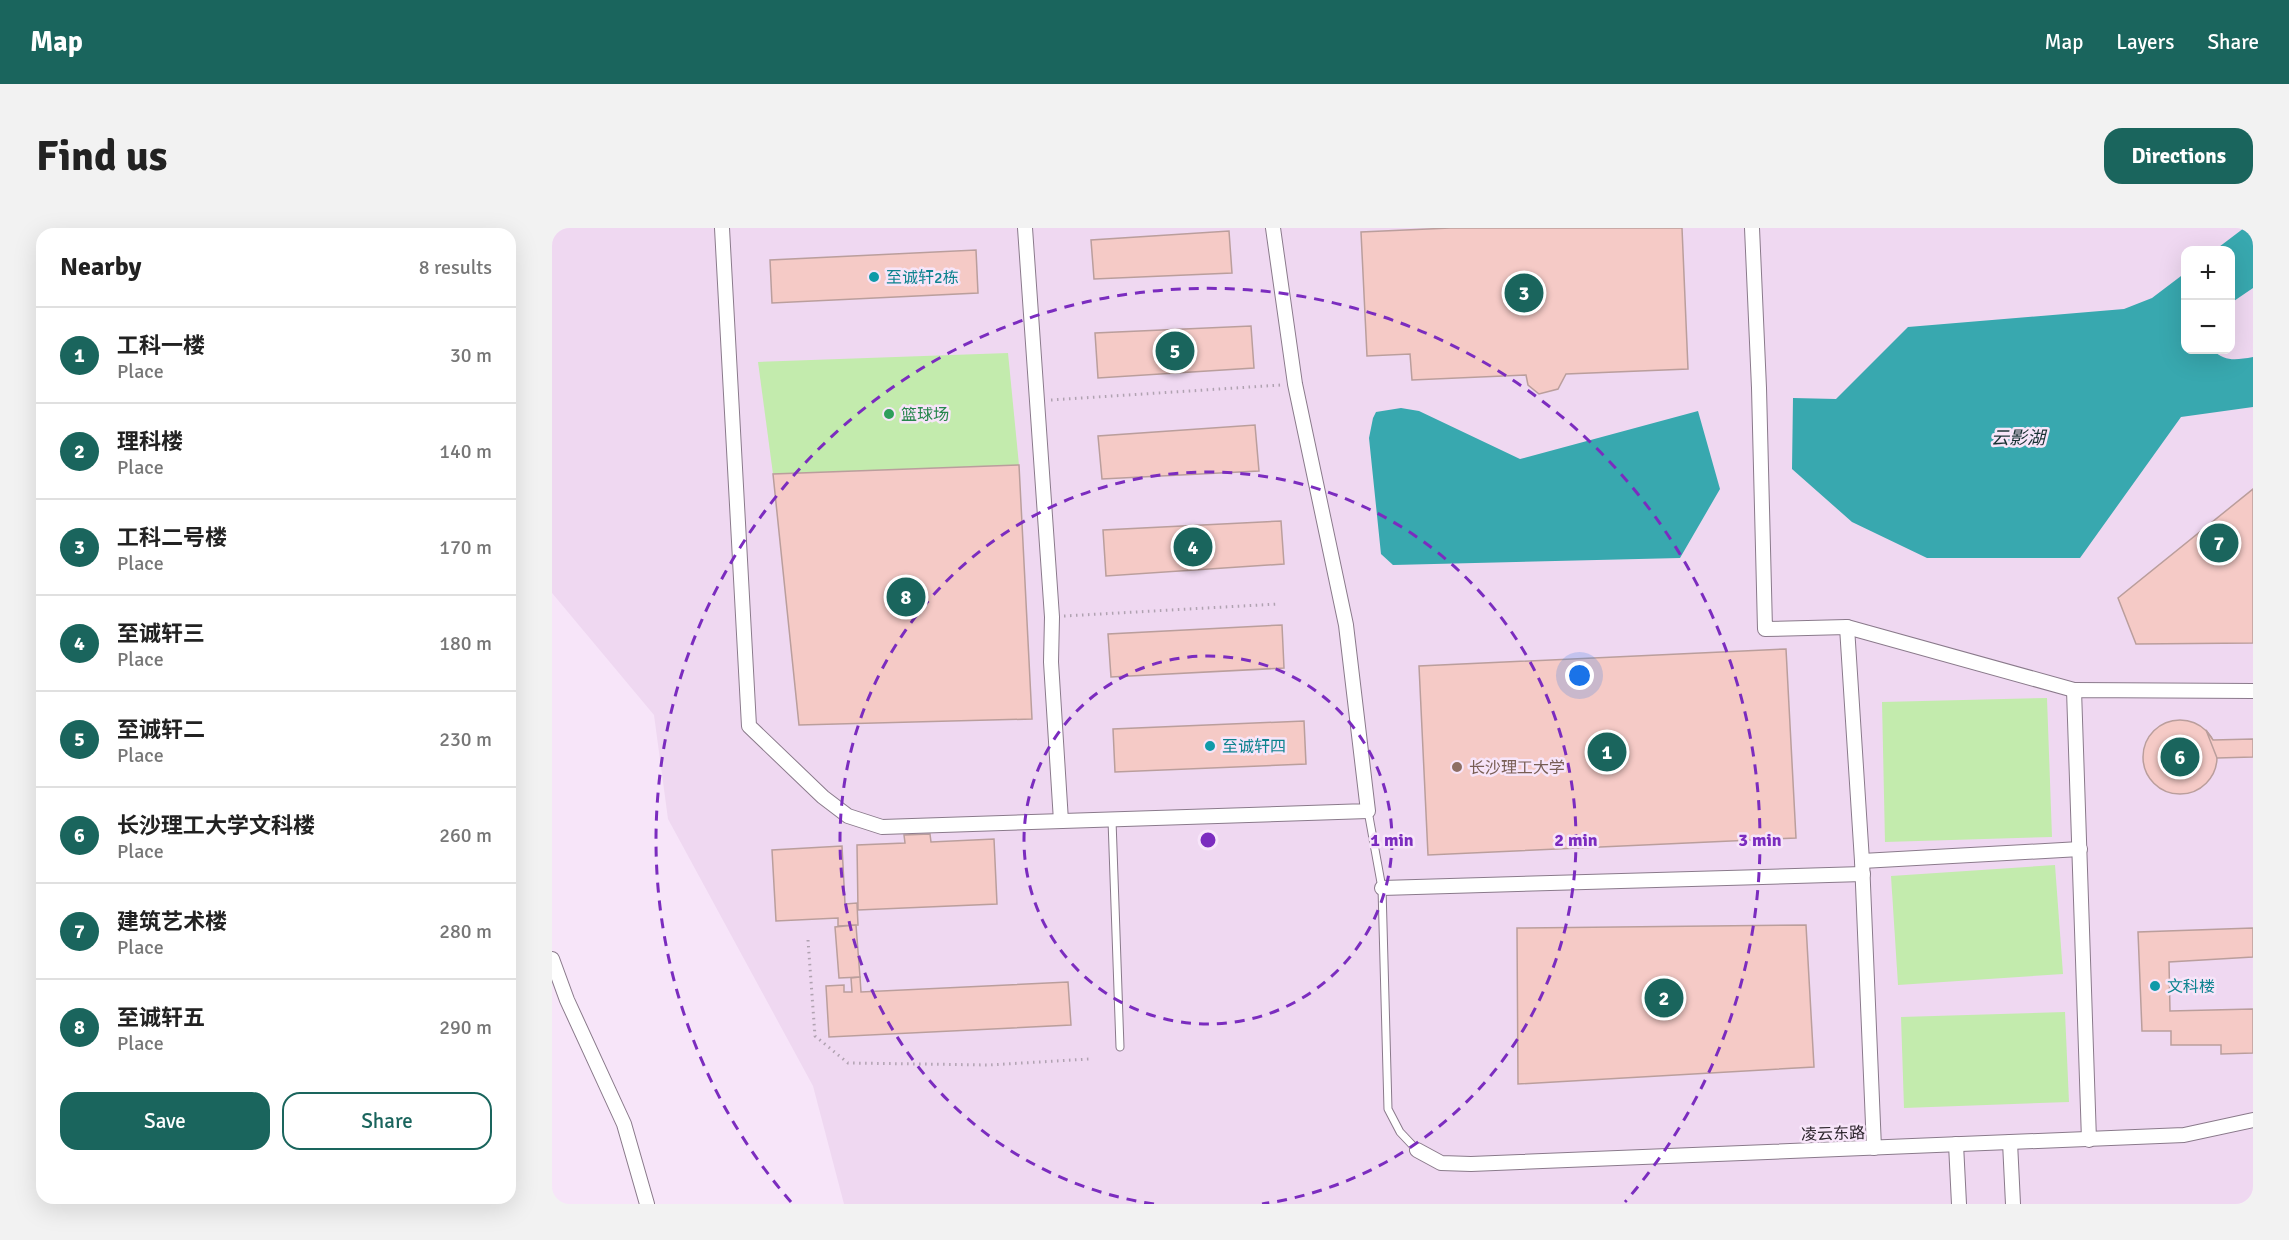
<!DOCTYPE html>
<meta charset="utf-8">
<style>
body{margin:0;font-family:Signika,"Noto Sans SC",sans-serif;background:#f2f2f2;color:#222}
.controls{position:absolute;right:18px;top:18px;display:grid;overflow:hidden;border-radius:12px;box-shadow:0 6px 24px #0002}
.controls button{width:54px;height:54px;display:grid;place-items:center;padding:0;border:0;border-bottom:2px solid #e0e0e0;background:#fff;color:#222;font:30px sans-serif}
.you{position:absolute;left:1028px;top:448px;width:21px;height:21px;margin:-15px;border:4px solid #fff;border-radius:50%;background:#1a73e8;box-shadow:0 0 0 9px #1a73e833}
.badge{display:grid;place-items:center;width:39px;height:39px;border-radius:50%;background:#1a655d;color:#fff;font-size:20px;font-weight:700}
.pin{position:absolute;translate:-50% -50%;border:3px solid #fff;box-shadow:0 2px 6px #0006}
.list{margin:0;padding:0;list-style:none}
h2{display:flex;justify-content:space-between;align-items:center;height:78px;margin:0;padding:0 24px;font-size:26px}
h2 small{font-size:20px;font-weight:400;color:#767676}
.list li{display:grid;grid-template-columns:39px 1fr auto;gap:18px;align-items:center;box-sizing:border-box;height:96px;padding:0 24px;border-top:2px solid #e0e0e0}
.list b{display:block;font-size:22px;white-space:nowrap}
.list p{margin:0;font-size:20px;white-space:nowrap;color:#767676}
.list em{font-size:20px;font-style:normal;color:#767676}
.actions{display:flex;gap:12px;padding:18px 24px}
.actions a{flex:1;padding:14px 0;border:2px solid #1a655d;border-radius:18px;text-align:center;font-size:21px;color:#1a655d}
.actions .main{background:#1a655d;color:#fff}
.map{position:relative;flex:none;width:1701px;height:976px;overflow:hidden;border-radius:18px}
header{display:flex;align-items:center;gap:36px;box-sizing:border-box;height:84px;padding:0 30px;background:#1a655d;color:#fff}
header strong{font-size:28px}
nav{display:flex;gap:33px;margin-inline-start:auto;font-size:21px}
.intro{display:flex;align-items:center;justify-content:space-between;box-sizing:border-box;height:144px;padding:0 36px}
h1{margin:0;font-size:42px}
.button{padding:15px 27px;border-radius:18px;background:#1a655d;color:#fff;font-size:21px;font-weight:700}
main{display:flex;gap:36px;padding:0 36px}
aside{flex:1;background:#fff;border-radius:18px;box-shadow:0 6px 24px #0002}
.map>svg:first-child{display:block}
</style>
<header>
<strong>Map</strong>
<nav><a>Map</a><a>Layers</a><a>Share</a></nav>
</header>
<div class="intro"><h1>Find us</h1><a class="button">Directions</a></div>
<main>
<aside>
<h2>Nearby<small>8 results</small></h2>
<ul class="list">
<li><span class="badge">1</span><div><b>工科一楼</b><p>Place</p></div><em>30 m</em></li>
<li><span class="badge">2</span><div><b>理科楼</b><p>Place</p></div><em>140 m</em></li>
<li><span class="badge">3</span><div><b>工科二号楼</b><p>Place</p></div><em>170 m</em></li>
<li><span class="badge">4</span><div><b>至诚轩三</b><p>Place</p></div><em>180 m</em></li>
<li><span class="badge">5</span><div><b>至诚轩二</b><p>Place</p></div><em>230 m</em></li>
<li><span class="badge">6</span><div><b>长沙理工大学文科楼</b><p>Place</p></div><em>260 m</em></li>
<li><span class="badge">7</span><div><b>建筑艺术楼</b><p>Place</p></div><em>280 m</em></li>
<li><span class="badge">8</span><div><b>至诚轩五</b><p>Place</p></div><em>290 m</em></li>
</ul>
<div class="actions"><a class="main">Save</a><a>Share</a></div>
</aside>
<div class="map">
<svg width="1701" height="976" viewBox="0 0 1701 976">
<rect width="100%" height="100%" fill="#f7e5f9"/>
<!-- built -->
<path fill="#efd8f1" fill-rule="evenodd" d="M 0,0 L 1701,0 L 1701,976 L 292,976 L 261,858 L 116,591 L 102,487 L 0,365 ZM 1634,22 L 1678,22 L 1678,122 L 1634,122 Z"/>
<!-- green -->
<g fill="#c3ebad">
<polygon points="456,125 467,237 221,246 206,134"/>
<polygon points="1495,470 1500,609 1333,614 1330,474"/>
<polygon points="1503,637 1511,746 1346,757 1339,648"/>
<polygon points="1513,784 1517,874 1352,880 1349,789"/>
</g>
<!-- water -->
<g fill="#38a8af">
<polygon points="1692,0 1701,0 1701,60 1679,75 1678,22 1663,22"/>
<path d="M 1633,45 L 1634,122 L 1661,122 C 1673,134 1684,132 1701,129 L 1701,179 L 1629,189 L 1528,330 L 1375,330 L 1300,294 L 1240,241 L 1241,170 L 1284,171 L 1356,99 L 1572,81 L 1600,70 Z"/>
<polygon points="849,180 867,183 968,231 1146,183 1168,261 1128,330 841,337 829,326 817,210 821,190 824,184"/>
</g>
<!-- building -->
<g fill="#f5cac6" stroke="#ba9e9c" stroke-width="1.5">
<polygon points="898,0 1130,0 1136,141 1014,146 1006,161 987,166 976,157 974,147 860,152 858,126 815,128 809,4"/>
<polygon points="677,3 680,45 542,51 539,12"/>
<polygon points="424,22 426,65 220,75 218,32"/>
<polygon points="699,98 702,140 546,150 543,105"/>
<polygon points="703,197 707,243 550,251 546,208"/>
<polygon points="467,237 480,491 247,497 221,246"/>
<polygon points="1701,261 1701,415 1584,416 1566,370"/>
<polygon points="729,293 732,336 554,348 551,302"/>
<polygon points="730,397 732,440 559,449 556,406"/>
<polygon points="1234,421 1244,610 876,627 867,438"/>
<circle cx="1628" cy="529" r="37"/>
<polygon points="752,493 754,536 563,544 561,501"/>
<polygon points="1654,502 1661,512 1701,511 1701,529 1665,530"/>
<polygon points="378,606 379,614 442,611 445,676 306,682 305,617 353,615 352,607"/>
<polygon points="290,618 293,676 305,675 306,697 286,698 286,690 224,693 220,622"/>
<polygon points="304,697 308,749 287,750 283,699"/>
<polygon points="1254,697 1262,839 966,856 965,700"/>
<polygon points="1701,700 1701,729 1617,734 1618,783 1701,781 1701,825 1669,826 1669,817 1619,817 1619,803 1590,803 1586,704"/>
<polygon points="308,749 309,764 516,754 519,797 277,809 274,758 292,757 292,764 300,764 299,750"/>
</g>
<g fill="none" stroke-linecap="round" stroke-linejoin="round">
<defs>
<g id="service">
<polyline points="816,583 830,660 836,881 848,904 865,922"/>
<polyline points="560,592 568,819"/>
</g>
<g id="minor">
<polyline points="170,0 197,498 271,569 296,588 330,599 816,583 794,397 743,156 721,0"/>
<polyline points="473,0 500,389 499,434 509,593"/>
<polyline points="1200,0 1207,160 1213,401 1295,399 1310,633 1322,920"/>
<polyline points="1295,399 1522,462"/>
<polyline points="1310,633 1528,621"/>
<polyline points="830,660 1311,646"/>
<polyline points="0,731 15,772 72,896 95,976"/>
<polyline points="1537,912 1522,462 1701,463"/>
<polyline points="1458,914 1461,976"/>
<polyline points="1404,916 1407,976"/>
<polyline points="865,922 889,935 919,936 1632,907 1701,892"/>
</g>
</defs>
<!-- service casing -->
<use href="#service" stroke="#8a7a8b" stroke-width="9"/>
<!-- minor casing -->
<use href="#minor" stroke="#8a7a8b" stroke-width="16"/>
<!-- path -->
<g stroke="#b0a2b1" stroke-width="3" stroke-dasharray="1.5 4.5" stroke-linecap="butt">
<polyline points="499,172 729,157"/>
<polyline points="512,388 726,376"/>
<polyline points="256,712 263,808 296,835 437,837 537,831"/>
</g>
<!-- service -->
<use href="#service" stroke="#fff" stroke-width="7"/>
<!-- minor -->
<use href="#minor" stroke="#fff" stroke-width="14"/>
</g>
<!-- distance rings -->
<g fill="none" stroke="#7b2cbf" stroke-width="3" stroke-dasharray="10 8">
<circle cx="656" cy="612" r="184"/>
<path d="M602 976A368 368 0 1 1 710 976"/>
<path d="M239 974A552 552 0 1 1 1073 974"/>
</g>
<!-- markers -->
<g fill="#0f9aa8" stroke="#f7e5f9" stroke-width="2">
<circle cx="322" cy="49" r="6"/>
<circle cx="658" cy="518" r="6"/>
<circle cx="1603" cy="758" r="6"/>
</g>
<circle fill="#2e9e5b" stroke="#f7e5f9" stroke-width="2" cx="337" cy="186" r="6"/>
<circle fill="#8d6e63" stroke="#f7e5f9" stroke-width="2" cx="905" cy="539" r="6"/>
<g text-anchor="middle" stroke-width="5" stroke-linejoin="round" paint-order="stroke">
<!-- culture labels -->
<g font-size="16" fill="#0d838f" stroke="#f7e5f9" text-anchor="start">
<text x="334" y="55">至诚轩2栋</text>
<text x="670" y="524">至诚轩四</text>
<text x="1615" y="764">文科楼</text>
</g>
<!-- leisure labels -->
<g font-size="16" fill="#27864d" stroke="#f7e5f9" text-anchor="start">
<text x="349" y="192">篮球场</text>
</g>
<!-- education labels -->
<g font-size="16" fill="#785e54" stroke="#f7e5f9" text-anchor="start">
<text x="917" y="545">长沙理工大学</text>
</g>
<!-- street labels -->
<g font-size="16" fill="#2a232a" stroke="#f7e5f9">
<text transform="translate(1281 905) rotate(-2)" y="6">凌云东路</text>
</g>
<!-- water labels -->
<g font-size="18" font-style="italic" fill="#183133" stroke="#f7e5f9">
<text x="1466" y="216">云影湖</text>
</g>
</g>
<circle cx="656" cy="612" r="9" fill="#7b2cbf" stroke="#f7e5f9" stroke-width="3"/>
<g font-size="18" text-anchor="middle" font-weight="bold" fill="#7b2cbf" stroke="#f7e5f9" stroke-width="5" stroke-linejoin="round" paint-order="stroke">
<text x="840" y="618">1 min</text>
<text x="1024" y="618">2 min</text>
<text x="1208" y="618">3 min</text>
</g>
</svg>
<div class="controls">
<button>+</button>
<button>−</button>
</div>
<div class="you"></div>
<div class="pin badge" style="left:1055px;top:524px">1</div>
<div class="pin badge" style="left:1112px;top:770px">2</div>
<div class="pin badge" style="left:972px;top:65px">3</div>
<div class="pin badge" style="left:641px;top:319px">4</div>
<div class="pin badge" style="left:623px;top:123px">5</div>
<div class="pin badge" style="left:1628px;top:529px">6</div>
<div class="pin badge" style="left:1667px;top:315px">7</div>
<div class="pin badge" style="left:354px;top:369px">8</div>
</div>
</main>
